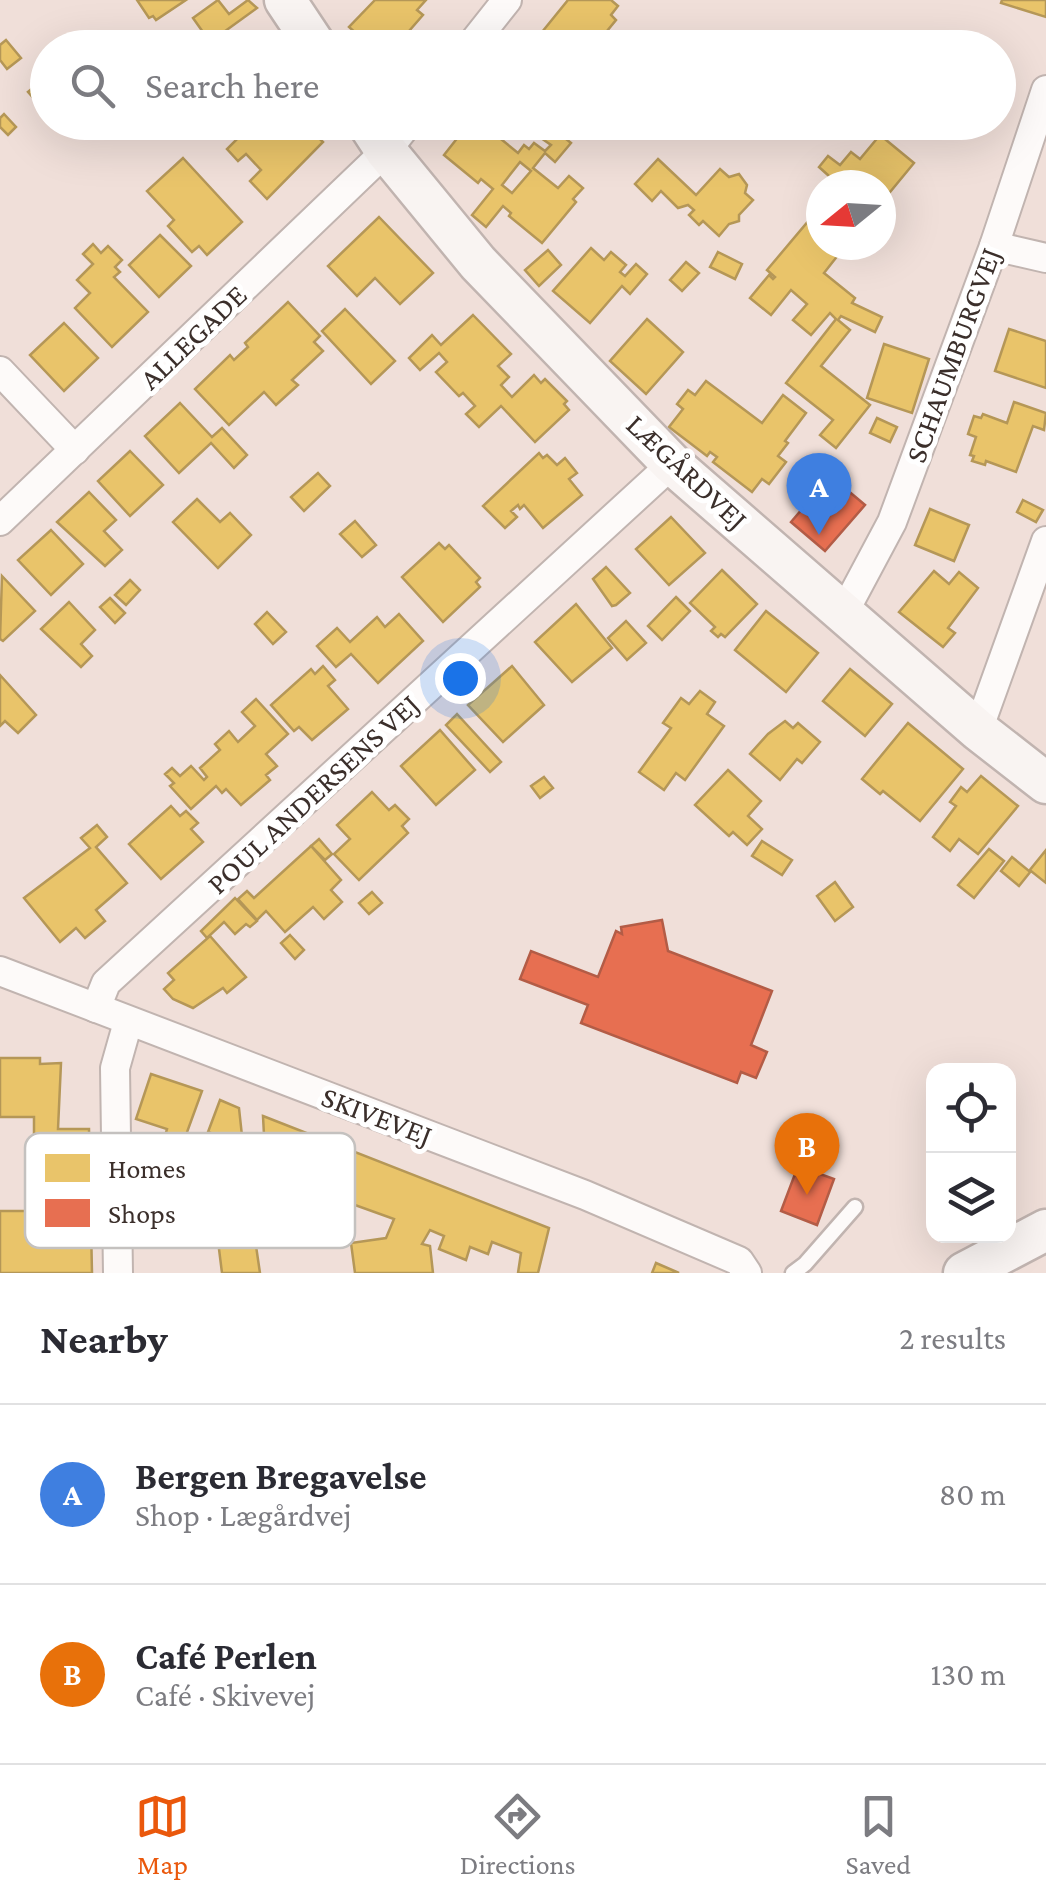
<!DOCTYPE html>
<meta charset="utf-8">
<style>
body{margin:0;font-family:"Crimson Pro",serif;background:#f7f7f7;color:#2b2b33}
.controls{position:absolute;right:30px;bottom:30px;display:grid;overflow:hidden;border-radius:20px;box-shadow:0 10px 40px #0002}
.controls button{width:90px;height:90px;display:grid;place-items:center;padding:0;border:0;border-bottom:2px solid #e1e1e2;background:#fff;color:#2b2b33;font:50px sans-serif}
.compass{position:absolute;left:806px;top:170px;width:90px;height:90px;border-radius:50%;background:#fff;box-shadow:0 10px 40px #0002;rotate:252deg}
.you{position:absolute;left:460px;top:678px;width:35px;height:35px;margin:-25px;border:8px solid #fff;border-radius:50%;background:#1a73e8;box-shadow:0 0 0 15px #1a73e833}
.badge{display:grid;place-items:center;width:65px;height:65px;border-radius:50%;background:#ea580c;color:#fff;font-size:32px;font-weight:700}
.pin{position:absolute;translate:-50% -82px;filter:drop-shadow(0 2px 5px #0008)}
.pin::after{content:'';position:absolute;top:52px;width:35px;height:30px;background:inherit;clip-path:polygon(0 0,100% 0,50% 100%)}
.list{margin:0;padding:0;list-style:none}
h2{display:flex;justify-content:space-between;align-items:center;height:130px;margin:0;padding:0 40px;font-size:42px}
h2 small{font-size:32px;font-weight:400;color:#7c7c81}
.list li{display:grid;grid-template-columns:65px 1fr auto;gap:30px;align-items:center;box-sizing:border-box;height:180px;padding:0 40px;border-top:2px solid #e1e1e2}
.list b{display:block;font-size:38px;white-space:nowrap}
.list p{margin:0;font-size:32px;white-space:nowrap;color:#7c7c81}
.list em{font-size:32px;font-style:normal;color:#7c7c81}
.icon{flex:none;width:55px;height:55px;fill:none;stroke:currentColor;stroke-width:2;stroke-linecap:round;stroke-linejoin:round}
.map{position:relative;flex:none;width:1046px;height:1273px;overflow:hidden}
.search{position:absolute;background:#fff;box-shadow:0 10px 40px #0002;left:30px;right:30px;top:30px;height:110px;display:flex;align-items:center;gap:25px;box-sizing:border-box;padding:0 35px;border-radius:55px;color:#7c7c81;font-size:38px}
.sheet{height:490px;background:#fff}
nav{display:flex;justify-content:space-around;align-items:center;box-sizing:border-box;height:140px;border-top:2px solid #e1e1e2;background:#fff;font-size:28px;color:#7c7c81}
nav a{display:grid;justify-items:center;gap:5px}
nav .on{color:#ea580c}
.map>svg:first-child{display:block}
</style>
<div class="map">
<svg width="1046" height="1273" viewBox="0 0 1046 1273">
<rect width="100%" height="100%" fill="#f0dfd9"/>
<!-- homes -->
<g fill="#e9c46a" stroke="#b59757" stroke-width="2.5" fill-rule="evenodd">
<polygon points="137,0 186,0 156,20 153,16 149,18"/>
<polygon points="218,0 229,14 248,0 257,8 210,42 193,18"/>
<polygon points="375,0 426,0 417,10 423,15 403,38 405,40 399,48 372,48 349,27"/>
<polygon points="568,0 611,0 618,6 611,15 616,20 593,48 573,48 566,41 561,47 542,32"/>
<polygon points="1002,0 1046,0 1046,17 1001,3"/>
<polygon points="6,40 21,58 7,69 0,60 0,45"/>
<polygon points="41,81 48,89 47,114 28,92"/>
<polygon points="4,114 16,127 8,135 0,127 0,118"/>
<polygon points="271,122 292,122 299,130 305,124 323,142 267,199 250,181 261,170 246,154 238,161 227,149 248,128 256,137"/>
<path d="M 470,122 L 480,122 L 518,153 L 524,145 L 529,149 L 534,143 L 545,151 L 551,145 L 541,138 L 553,122 L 568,122 L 560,134 L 571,143 L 555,162 L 545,153 L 533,168 L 558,188 L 569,176 L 583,188 L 573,199 L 576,202 L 542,243 L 509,216 L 511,213 L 503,206 L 486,227 L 472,215 L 493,189 L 481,179 L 478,183 L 444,155 ZM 520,162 L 531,171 L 512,193 L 502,185 Z"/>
<polygon points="880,135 914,163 881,203 881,185 839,185 819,167 828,156 840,165 851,152 860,159"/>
<polygon points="183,158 242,222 207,255 199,246 192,252 168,226 174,220 147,191"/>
<polygon points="658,159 696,195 720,169 729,177 739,174 747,185 745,193 753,200 739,215 739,221 729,224 719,236 703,221 699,225 689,215 694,210 688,205 678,208 661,191 652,201 635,184"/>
<polygon points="821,206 821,245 846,245 824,273 855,298 852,303 882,317 875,332 841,316 838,320 850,330 821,366 870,405 836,448 820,435 833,420 786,383 836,319 830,313 811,335 793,320 807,304 791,290 771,315 750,298 769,275 773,279 775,277 767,270"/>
<polygon points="379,217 433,273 400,304 375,278 357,296 328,266"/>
<polygon points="160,235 191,266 159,297 129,265"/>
<polygon points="93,244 101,253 108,246 122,260 115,267 120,272 114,277 148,312 112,347 75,308 90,293 77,280 93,264 83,254"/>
<polygon points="591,248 604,260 611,252 626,265 620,272 625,276 636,264 647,274 630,294 622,286 590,323 553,291"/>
<polygon points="548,250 561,265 539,286 525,270"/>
<polygon points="718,252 742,264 735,279 710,267"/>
<polygon points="686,262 699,273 682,291 670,280"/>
<polygon points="288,302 320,336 314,342 323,351 292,380 298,385 276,405 264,392 229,425 195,389 230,355 234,360 248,347 245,343"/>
<polygon points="345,309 395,361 371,384 322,331"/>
<polygon points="473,315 511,354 498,366 509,377 501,385 512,397 534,375 541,383 545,379 567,401 564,404 569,410 535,442 501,406 479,427 466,414 475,406 463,393 459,396 436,372 447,362 439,353 420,370 409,358 432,335 441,345"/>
<polygon points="647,319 683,352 646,394 610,361"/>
<polygon points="64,323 98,358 64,391 30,355"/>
<polygon points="1009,329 1046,341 1046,388 995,371"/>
<polygon points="884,344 929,359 912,413 867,398"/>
<polygon points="706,381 762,423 783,395 806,413 785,441 788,443 778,456 786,462 769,484 762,479 752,492 713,462 717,457 710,452 707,456 669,427 683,409 677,404 688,390 695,395"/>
<polygon points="1014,402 1046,413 1044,430 1033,426 1016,472 986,461 985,465 972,461 974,456 970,455 976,437 968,434 974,416 981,418 983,414 1007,423"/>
<polygon points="180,403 212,437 222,428 247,455 234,468 211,443 179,473 145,436"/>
<polygon points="877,418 897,427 890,442 870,433"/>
<polygon points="130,451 163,485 130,516 98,481"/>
<polygon points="539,453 543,458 547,455 557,465 565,458 577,473 569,479 582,495 543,528 524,505 520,509 518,505 511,511 517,517 505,528 483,506"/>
<polygon points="318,473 330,486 304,511 291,497"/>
<polygon points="89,492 116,520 104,531 122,550 105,566 57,522"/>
<polygon points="197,499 220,522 230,513 251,535 218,568 173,522"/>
<polygon points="1023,500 1043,510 1036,522 1017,512"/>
<polygon points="930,509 969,525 954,561 915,545"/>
<polygon points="671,517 705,553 669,585 636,549"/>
<polygon points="355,521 376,545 362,557 340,534"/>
<polygon points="51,530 83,564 51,595 18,560"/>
<polygon points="439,543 445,549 449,545 480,578 476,582 480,587 443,622 402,577"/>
<polygon points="606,567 630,593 616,605 612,606 593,579"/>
<polygon points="722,570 757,604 725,637 721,634 718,637 711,631 715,627 690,603"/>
<polygon points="934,571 949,584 959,572 978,588 948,628 955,633 943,647 899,612"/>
<polygon points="2,576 35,611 3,641 0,639"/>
<polygon points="130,580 140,590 126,605 115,595"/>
<polygon points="676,597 690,611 662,640 648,626"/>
<polygon points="110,598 125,613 115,623 100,607"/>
<polygon points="69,602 95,630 81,644 92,656 81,667 41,629"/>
<polygon points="576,604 612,648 572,682 535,642"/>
<polygon points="766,611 818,653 786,692 735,650"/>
<polygon points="267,612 286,632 273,644 255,624"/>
<polygon points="399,614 423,641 378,683 351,654 336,667 317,646 337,628 350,642 377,617 385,627"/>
<polygon points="626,621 646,643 627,660 608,638"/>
<polygon points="323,666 335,680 328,686 348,709 312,740 299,727 294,731 271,705 311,669 315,674"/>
<polygon points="512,666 544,705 503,742 468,705"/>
<polygon points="850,669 892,704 865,736 823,701"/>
<polygon points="0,675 36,715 18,733 5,721 0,726"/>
<polygon points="700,691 715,702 707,714 724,726 685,780 676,773 664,790 639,772 671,728 663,723 681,698 689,704"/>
<polygon points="256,699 288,734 266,754 277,766 266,775 270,780 241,805 226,789 222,793 216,786 191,809 170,786 174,783 165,774 172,768 180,776 191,766 204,780 207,777 200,768 220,750 215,744 229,731 238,742 255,726 242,712"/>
<polygon points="457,714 501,762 490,772 446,725"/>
<polygon points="785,721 793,728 798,723 820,742 802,763 797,759 780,780 750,754 768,734"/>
<polygon points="908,723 963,769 920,821 883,791 880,794 862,779"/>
<polygon points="440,730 475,770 436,805 401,766"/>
<polygon points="728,770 761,801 748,816 762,829 747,845 733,832 729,836 695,805"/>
<polygon points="981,776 1018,806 978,854 959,839 950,851 933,837 956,806 950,802 961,787 967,792"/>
<polygon points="544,777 553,788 540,798 531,786"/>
<polygon points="372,792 389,810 395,805 409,819 402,826 408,833 359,880 334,854 350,839 337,825"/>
<polygon points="171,806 180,816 186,811 198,823 191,829 203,842 161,879 129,844"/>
<polygon points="97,825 107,837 96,847 127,883 96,910 105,921 85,938 76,928 60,942 24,898 90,848 81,838"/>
<polygon points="319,839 332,854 325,860 311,846"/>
<polygon points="762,841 792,860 782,875 752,856"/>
<polygon points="311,846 341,880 331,890 342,902 324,919 313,907 285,932 266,911 257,920 238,899 247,891 254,898"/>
<polygon points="989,849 1004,861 974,898 958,885"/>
<polygon points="1046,850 1046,883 1031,871 1019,886 1001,871 1012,857 1029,871"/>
<polygon points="835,882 853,907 835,921 817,896"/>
<polygon points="372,892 382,903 369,914 359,903"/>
<polygon points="235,898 257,921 250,927 246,924 235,934 224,922 207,938 201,931"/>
<polygon points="290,935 304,950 295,959 281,943"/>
<polygon points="210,936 246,977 227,993 223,988 193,1008 173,999 164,989 174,980 168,973"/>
<polygon points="0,1058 40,1058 40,1064 61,1063 58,1129 89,1129 92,1273 0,1273 0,1211 50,1211 50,1156 34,1155 34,1117 0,1117"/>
<polygon points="151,1074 202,1091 186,1135 183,1134 180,1141 165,1136 167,1129 136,1119"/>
<polygon points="220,1100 239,1108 243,1145 208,1132"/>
<polygon points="263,1116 549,1228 538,1273 518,1273 521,1253 492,1242 488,1254 470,1247 466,1260 439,1249 444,1236 430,1230 422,1244 430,1246 433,1273 355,1273 351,1243 386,1238 394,1219 266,1173"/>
<polygon points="251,1212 260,1273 222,1273 215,1217"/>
<polygon points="656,1263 679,1273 652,1273"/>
</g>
<!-- shops -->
<g fill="#e76f51" stroke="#b35c46" stroke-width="2.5">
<polygon points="846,489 865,505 825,551 791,522 815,494 830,507"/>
<polygon points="662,920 668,951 772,991 751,1045 767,1052 756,1078 741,1072 737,1083 581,1023 588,1005 520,979 531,951 598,977 616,931 622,934 621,927"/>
<polygon points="798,1166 834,1179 817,1225 781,1211"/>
</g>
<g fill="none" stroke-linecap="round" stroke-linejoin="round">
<defs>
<polyline id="lane" points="793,1273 805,1264 855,1207"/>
<g id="street">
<polyline points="469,48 507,0"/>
<polyline points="994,246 1046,258"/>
<polyline points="0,371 75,450"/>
<polyline points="0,521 386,151 409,122"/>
<polyline points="844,612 892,522 994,246 1046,90"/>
<polyline points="978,730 1046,541"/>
<polyline points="0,971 585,1195 739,1261 747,1273"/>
<polyline points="96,1008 106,983 672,464"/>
<polyline points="118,1273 115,1068 128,1022"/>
</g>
<g id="secondary">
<polyline points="285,0 317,48"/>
<polyline points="367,122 386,151 478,263 672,464 978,730 1046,783"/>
<polyline points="964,1273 1046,1230"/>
</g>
</defs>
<!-- lane casing -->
<use href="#lane" stroke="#c1b4b0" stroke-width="19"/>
<!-- street casing -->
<use href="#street" stroke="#c1b4b0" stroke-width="32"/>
<!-- secondary casing -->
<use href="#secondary" stroke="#c1b4b0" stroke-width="45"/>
<!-- lane -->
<use href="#lane" stroke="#fdfaf9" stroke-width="14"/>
<!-- street -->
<use href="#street" stroke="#fdfaf9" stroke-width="28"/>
<!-- secondary -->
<use href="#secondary" stroke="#f9f4f2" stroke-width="40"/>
</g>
<g text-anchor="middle" stroke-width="10" stroke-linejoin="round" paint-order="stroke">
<!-- street labels -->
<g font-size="30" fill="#3b2f2b" stroke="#fff">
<text transform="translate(193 337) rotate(-44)" y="10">ALLEGADE</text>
<text transform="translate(953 355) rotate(-70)" y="10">SCHAUMBURGVEJ</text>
<text transform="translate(687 472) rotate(43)" y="10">LÆGÅRDVEJ</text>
<text transform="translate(313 794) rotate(-43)" y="10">POUL ANDERSENS VEJ</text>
<text transform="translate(377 1116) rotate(21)" y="10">SKIVEVEJ</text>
</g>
</g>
<!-- legend -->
<rect x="25" y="1133" width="330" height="115" rx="15" fill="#fff" stroke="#c4c1bf" stroke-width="2.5"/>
<rect x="45" y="1154" width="45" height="28" fill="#e9c46a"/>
<rect x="45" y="1199" width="45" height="28" fill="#e76f51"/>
<g font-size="28" fill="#3b2f2b">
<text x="108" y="1178">Homes</text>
<text x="108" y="1223">Shops</text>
</g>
</svg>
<div class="controls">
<button><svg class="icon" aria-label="locate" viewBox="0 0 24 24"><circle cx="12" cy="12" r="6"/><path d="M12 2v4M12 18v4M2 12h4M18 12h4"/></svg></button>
<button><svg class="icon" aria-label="layers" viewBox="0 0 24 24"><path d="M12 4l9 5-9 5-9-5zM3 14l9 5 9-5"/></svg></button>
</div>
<svg class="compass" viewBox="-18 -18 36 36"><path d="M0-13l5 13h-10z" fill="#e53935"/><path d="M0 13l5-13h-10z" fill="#7c7c81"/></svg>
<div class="you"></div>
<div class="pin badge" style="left:819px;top:535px;background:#3f7fe0">A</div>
<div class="pin badge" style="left:807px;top:1195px;background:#e8710a">B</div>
<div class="search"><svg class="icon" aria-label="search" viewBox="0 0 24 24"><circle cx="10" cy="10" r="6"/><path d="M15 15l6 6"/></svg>Search here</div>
</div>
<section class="sheet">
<h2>Nearby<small>2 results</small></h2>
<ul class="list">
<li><span class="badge" style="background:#3f7fe0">A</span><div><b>Bergen Bregavelse</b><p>Shop · Lægårdvej</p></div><em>80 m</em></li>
<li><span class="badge" style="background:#e8710a">B</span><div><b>Café Perlen</b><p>Café · Skivevej</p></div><em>130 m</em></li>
</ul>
</section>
<nav>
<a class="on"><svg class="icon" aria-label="map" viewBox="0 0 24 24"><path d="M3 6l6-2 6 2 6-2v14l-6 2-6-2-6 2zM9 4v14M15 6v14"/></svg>Map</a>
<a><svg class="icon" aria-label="directions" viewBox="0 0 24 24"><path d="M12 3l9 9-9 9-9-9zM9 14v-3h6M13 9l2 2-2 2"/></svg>Directions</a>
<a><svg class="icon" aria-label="saved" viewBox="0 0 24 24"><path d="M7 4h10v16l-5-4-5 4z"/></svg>Saved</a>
</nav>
